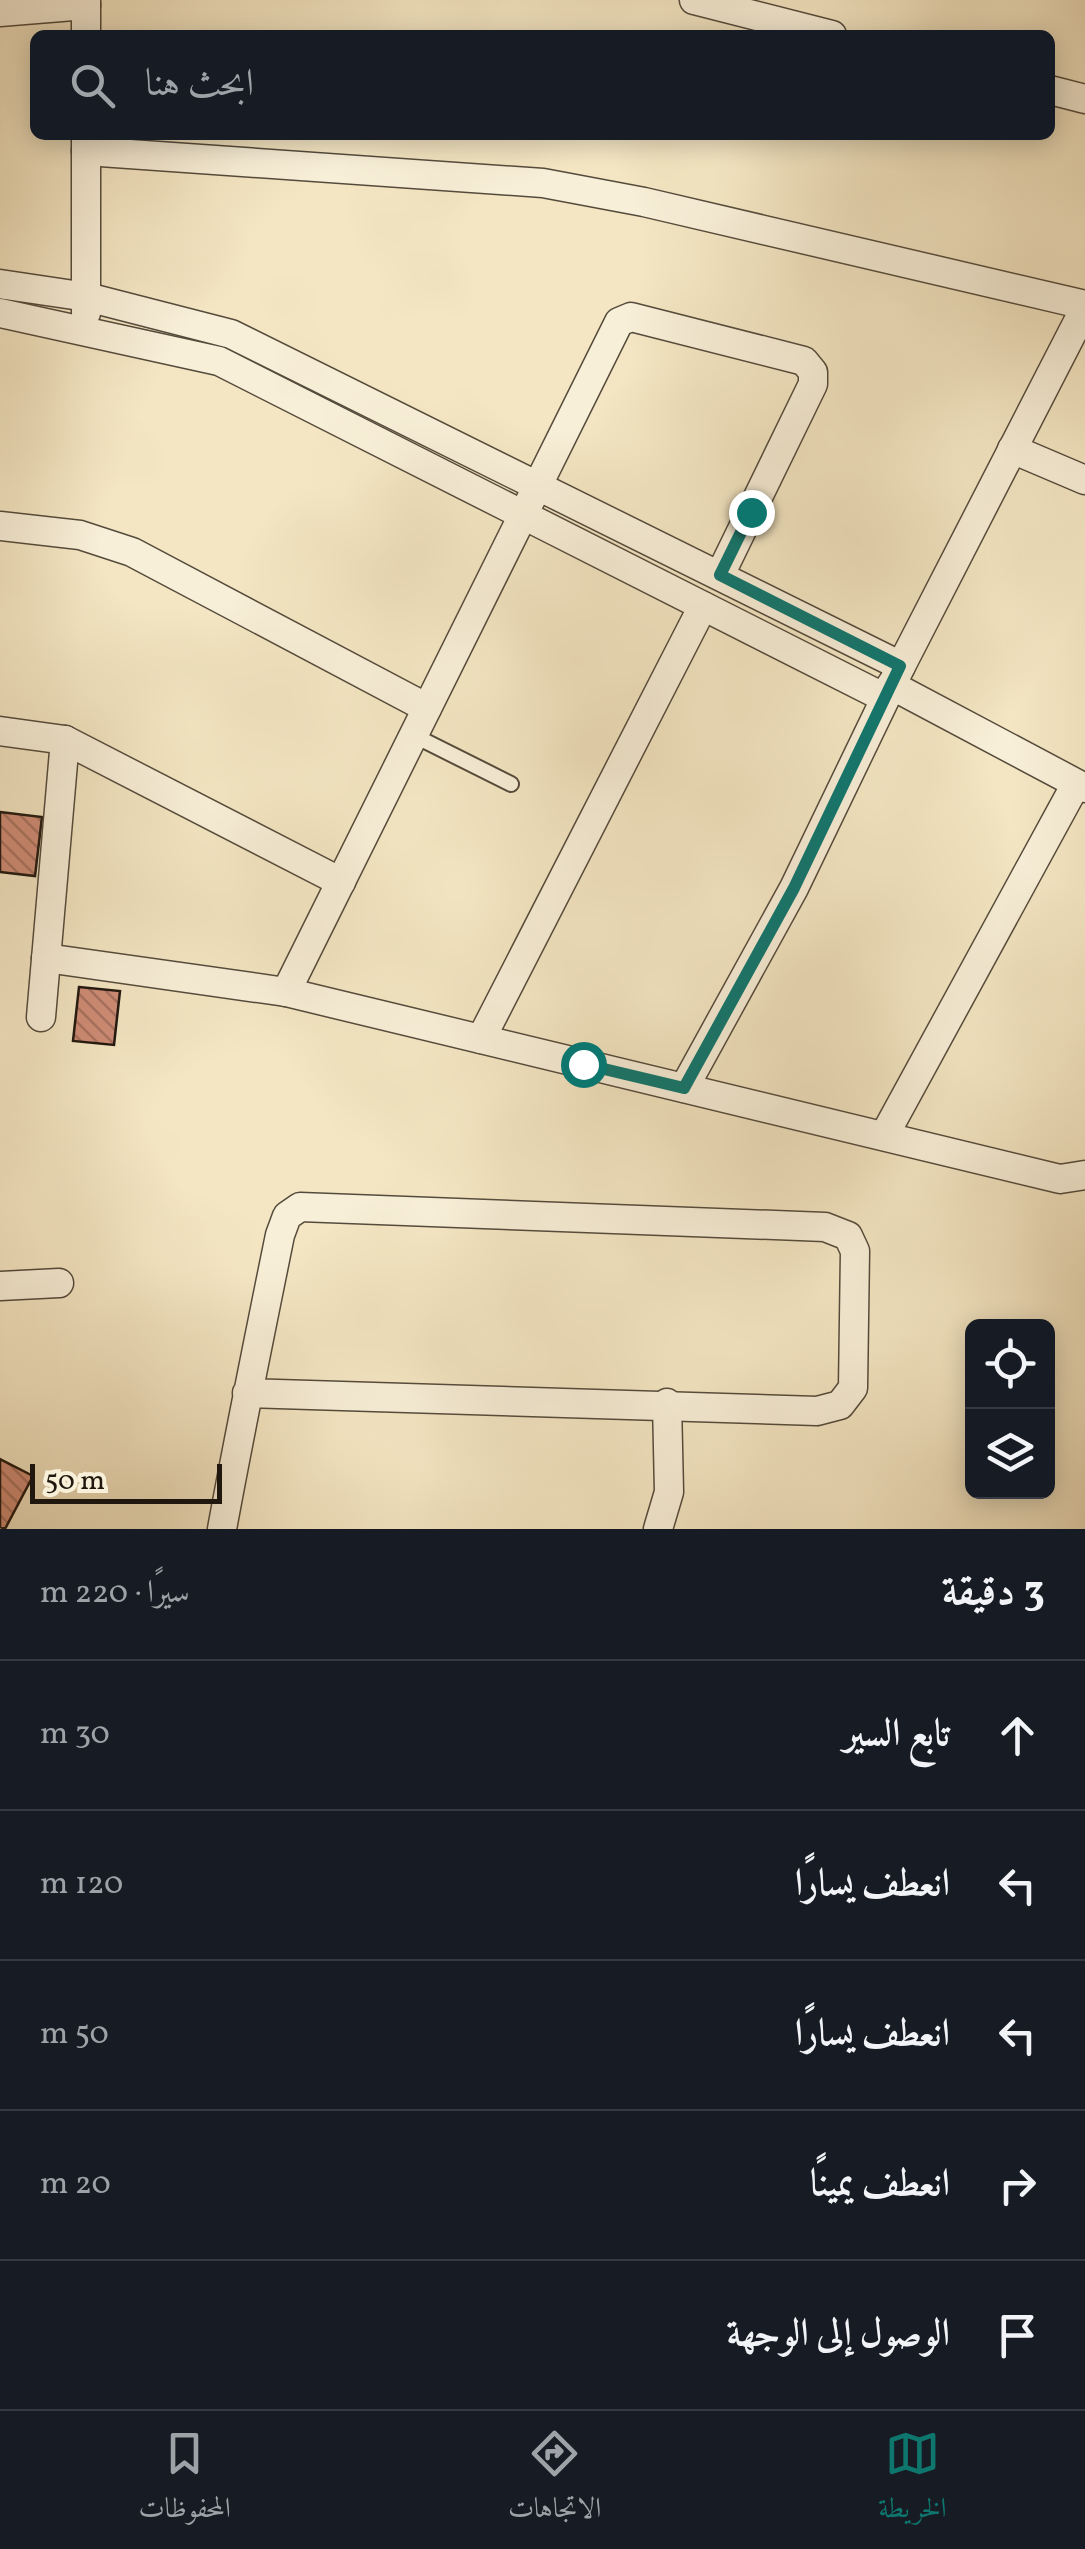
<!DOCTYPE html>
<html lang="ar">
<meta charset="utf-8">
<style>
body{margin:0;font-family:Vollkorn,Amiri,serif;background:#20242c;color:#f1f3f6;direction:rtl}
.controls{position:absolute;right:30px;bottom:30px;display:grid;overflow:hidden;border-radius:15px;box-shadow:0 5px 25px #0003}
.controls button{width:90px;height:90px;display:grid;place-items:center;padding:0;border:0;border-bottom:2px solid #363941;background:#171b24;color:#f1f3f6;font:50px sans-serif}
.scale{position:absolute;left:30px;bottom:25px;width:192px;box-sizing:border-box;padding-left:10px;border:5px solid #20170f;border-top:0;font-size:28px;line-height:35px;white-space:nowrap;color:#20170f;-webkit-text-stroke:8px #f8efd8;paint-order:stroke}
.stop{position:absolute;width:30px;height:30px;margin:-22px;border:8px solid #0f766e;border-radius:50%;background:#fff}
.stop.end{background:#0f766e;border-color:#fff;box-shadow:0 2px 10px #0008}
.list{margin:0;padding:0;list-style:none}
h2{display:flex;justify-content:space-between;align-items:center;height:130px;margin:0;padding:0 40px;font-size:42px}
h2 small{font-size:32px;font-weight:400;color:#9ea1a6}
.list li{display:grid;grid-template-columns:65px 1fr auto;gap:30px;align-items:center;box-sizing:border-box;height:150px;padding:0 40px;border-top:2px solid #363941}
.list b{display:block;font-size:38px;white-space:nowrap}
.list em{font-size:32px;font-style:normal;color:#9ea1a6}
.icon{flex:none;width:55px;height:55px;fill:none;stroke:currentColor;stroke-width:2;stroke-linecap:round;stroke-linejoin:round}
.map{position:relative;flex:none;width:1085px;height:1529px;overflow:hidden;direction:ltr}
.search{position:absolute;background:#171b24;box-shadow:0 5px 25px #0003;left:30px;right:30px;top:30px;height:110px;display:flex;align-items:center;gap:25px;box-sizing:border-box;padding:0 35px;border-radius:15px;color:#9ea1a6;font-size:38px}
.sheet{height:880px;background:#171b24}
nav{display:flex;justify-content:space-around;align-items:center;box-sizing:border-box;height:140px;border-top:2px solid #363941;background:#171b24;font-size:28px;color:#9ea1a6}
nav a{display:grid;justify-items:center;gap:5px}
nav .on{color:#0f766e}
.map>svg:first-child{display:block}
</style>
<div class="map">
<svg width="1085" height="1529" viewBox="0 0 1085 1529">
<defs>
<pattern id="building-back-hatch" width="6" height="6" patternUnits="userSpaceOnUse" patternTransform="scale(2.5)"><rect width="6" height="6" fill="#cf8c76"/><path d="M-1 5l2 2M0 0l6 6M5-1l2 2" fill="none" stroke="#a8715f"/></pattern>
</defs>
<rect width="100%" height="100%" fill="#f4e6c3"/>
<filter id="stains"><feTurbulence type="fractalNoise" baseFrequency=".002" numOctaves="4"/><feColorMatrix values="0 0 0 0 .2 0 0 0 0 .09 0 0 0 0 .02 0 0 0 .5 -.17"/></filter>
<radialGradient id="worn" r=".72"><stop offset=".6" stop-color="#630" stop-opacity="0"/><stop offset="1" stop-color="#630" stop-opacity=".3"/></radialGradient>
<!-- building -->
<g fill="url(#building-back-hatch)" stroke="#20170f" stroke-width="2.5">
<polygon points="0,812 42,817 35,876 0,872"/>
<polygon points="79,987 120,991 114,1045 73,1041"/>
<polygon points="0,1459 33,1476 5,1529 0,1527"/>
</g>
<g fill="none" stroke-linecap="round" stroke-linejoin="round">
<defs>
<polyline id="service" points="413,735 511,784"/>
<g id="minor">
<polyline points="86,0 86,35"/>
<polyline points="694,0 832,35"/>
<polyline points="0,12 86,5"/>
<polyline points="1050,90 1085,99"/>
<polyline points="86,151 543,183 644,202 1085,305"/>
<polyline points="0,284 87,297 231,334 901,666"/>
<polyline points="0,313 219,361 885,698"/>
<polyline points="86,313 86,136"/>
<polyline points="1012,449 1085,480"/>
<polyline points="0,526 80,535 132,552 427,708"/>
<polyline points="891,685 1085,788"/>
<polyline points="0,731 65,740 341,882"/>
<polyline points="46,958 286,992 1060,1179 1085,1175"/>
<polyline points="286,992 619,322 631,317 804,361 813,372 813,384 720,575"/>
<polyline points="41,1017 65,740"/>
<polyline points="481,1039 703,606"/>
<polyline points="684,1088 794,888 901,666 1085,308"/>
<polyline points="884,1136 1076,784"/>
<polyline points="0,1286 59,1283"/>
<path d="M 222,1529 C 240,1431 260,1333 280,1235 L 287,1216 L 300,1207 L 825,1227 L 848,1236 L 855,1251 L 853,1388 L 840,1405 L 817,1411 L 247,1393"/>
<polyline points="658,1529 669,1492 667,1403"/>
</g>
</defs>
<!-- service casing -->
<use href="#service" stroke="#554b3c" stroke-width="18"/>
<!-- minor casing -->
<use href="#minor" stroke="#554b3c" stroke-width="31"/>
<!-- service -->
<use href="#service" stroke="#f8efd8" stroke-width="14"/>
<!-- minor -->
<use href="#minor" stroke="#f8efd8" stroke-width="28"/>
</g>
<g fill="none" stroke-linecap="round" stroke-linejoin="round">
<!-- route -->
<polyline stroke="#0f766e" stroke-width="12" points="583,1064 684,1088 794,888 900,666 720,575 751,512"/>
</g>
<rect width="100%" height="100%" filter="url(#stains)"/>
<rect width="100%" height="100%" fill="url(#worn)"/>
</svg>
<div class="controls">
<button><svg class="icon" aria-label="locate" viewBox="0 0 24 24"><circle cx="12" cy="12" r="6"/><path d="M12 2v4M12 18v4M2 12h4M18 12h4"/></svg></button>
<button><svg class="icon" aria-label="layers" viewBox="0 0 24 24"><path d="M12 4l9 5-9 5-9-5zM3 14l9 5 9-5"/></svg></button>
</div>
<div class="scale">50 m</div>
<div class="stop" style="left:583px;top:1064px"></div>
<div class="stop end" style="left:751px;top:512px"></div>
<div class="search"><svg class="icon" aria-label="search" viewBox="0 0 24 24"><circle cx="10" cy="10" r="6"/><path d="M15 15l6 6"/></svg>ابحث هنا</div>
</div>
<section class="sheet">
<h2>3 دقيقة<small>سيرًا · 220 m</small></h2>
<ul class="list">
<li><svg class="icon" aria-label="ahead" viewBox="0 0 24 24"><path d="M12 20V5M6 11l6-6 6 6"/></svg><div><b>تابع السير</b></div><em>30 m</em></li>
<li><svg class="icon" aria-label="left" viewBox="0 0 24 24"><path d="M17 20v-9H6M10 6l-5 5 5 5"/></svg><div><b>انعطف يسارًا</b></div><em>120 m</em></li>
<li><svg class="icon" aria-label="left" viewBox="0 0 24 24"><path d="M17 20v-9H6M10 6l-5 5 5 5"/></svg><div><b>انعطف يسارًا</b></div><em>50 m</em></li>
<li><svg class="icon" aria-label="right" viewBox="0 0 24 24"><path d="M7 20v-9h11M14 6l5 5-5 5"/></svg><div><b>انعطف يمينًا</b></div><em>20 m</em></li>
<li><svg class="icon" aria-label="arrive" viewBox="0 0 24 24"><path d="M6 21V4h12l-3 4 3 4H6"/></svg><div><b>الوصول إلى الوجهة</b></div></li>
</ul>
</section>
<nav>
<a class="on"><svg class="icon" aria-label="map" viewBox="0 0 24 24"><path d="M3 6l6-2 6 2 6-2v14l-6 2-6-2-6 2zM9 4v14M15 6v14"/></svg>الخريطة</a>
<a><svg class="icon" aria-label="directions" viewBox="0 0 24 24"><path d="M12 3l9 9-9 9-9-9zM9 14v-3h6M13 9l2 2-2 2"/></svg>الاتجاهات</a>
<a><svg class="icon" aria-label="saved" viewBox="0 0 24 24"><path d="M7 4h10v16l-5-4-5 4z"/></svg>المحفوظات</a>
</nav>
